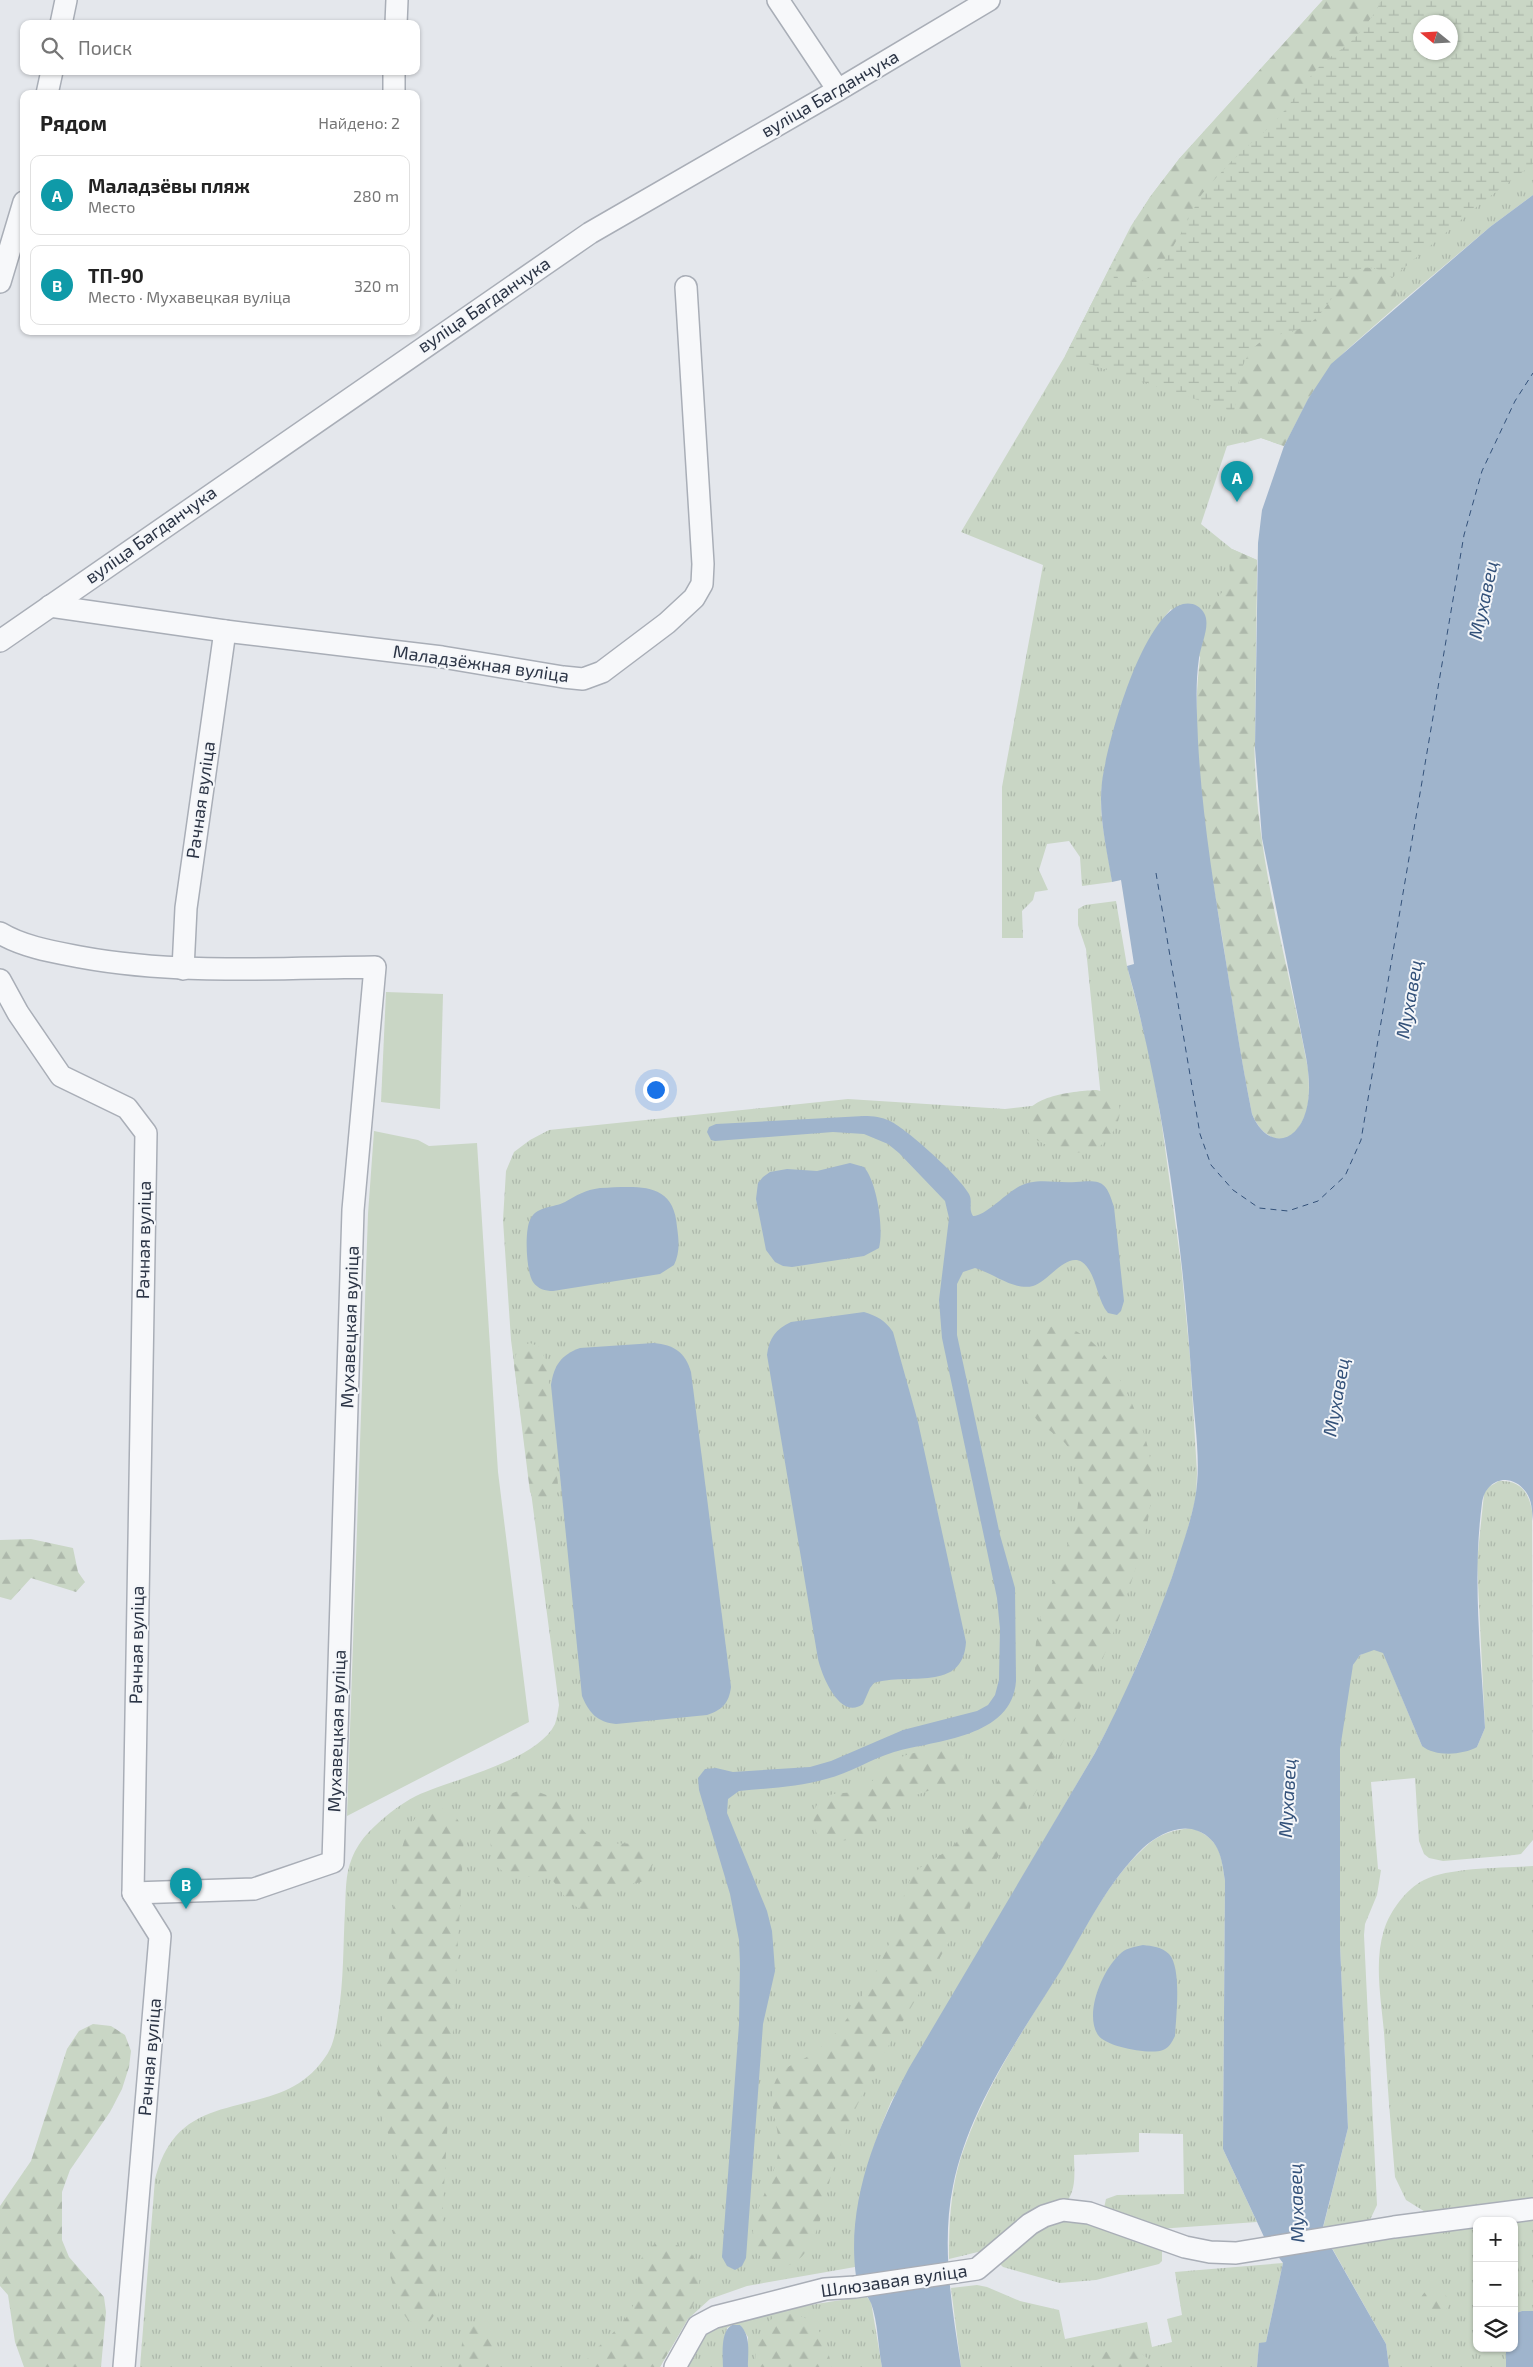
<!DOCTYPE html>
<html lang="ru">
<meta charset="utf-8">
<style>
body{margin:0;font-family:"Exo 2",sans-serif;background:#f2f2f2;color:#222}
.controls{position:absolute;right:15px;bottom:15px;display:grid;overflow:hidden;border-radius:10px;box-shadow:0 1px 4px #0004}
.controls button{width:45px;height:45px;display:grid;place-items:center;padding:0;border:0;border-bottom:1px solid #e0e0e0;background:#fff;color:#222;font:25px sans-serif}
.compass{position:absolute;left:1413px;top:15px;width:45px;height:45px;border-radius:50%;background:#fff;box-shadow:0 1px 4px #0004;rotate:288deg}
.you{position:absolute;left:655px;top:1089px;width:18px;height:18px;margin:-12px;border:4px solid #fff;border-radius:50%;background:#1a73e8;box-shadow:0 0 0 8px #1a73e833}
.badge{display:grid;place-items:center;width:32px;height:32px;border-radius:50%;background:#d1495b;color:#fff;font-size:16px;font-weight:700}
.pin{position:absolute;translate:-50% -41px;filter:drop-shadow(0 1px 2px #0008)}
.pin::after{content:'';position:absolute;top:26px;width:18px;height:15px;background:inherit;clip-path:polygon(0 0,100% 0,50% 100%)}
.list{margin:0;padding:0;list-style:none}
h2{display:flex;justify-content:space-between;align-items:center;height:65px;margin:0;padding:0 20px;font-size:21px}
h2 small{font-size:16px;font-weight:400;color:#767676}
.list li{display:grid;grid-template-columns:32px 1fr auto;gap:15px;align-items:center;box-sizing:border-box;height:80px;margin:0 10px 10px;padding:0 10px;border:1px solid #e0e0e0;border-radius:10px}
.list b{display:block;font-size:19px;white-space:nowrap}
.list p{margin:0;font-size:16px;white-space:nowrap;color:#767676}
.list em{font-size:16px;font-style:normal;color:#767676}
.icon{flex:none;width:28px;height:28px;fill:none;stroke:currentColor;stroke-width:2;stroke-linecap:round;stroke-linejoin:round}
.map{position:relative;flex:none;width:1533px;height:2367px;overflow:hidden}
.search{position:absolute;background:#fff;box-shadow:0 1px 4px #0004;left:20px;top:20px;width:400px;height:55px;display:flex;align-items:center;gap:12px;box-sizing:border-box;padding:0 18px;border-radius:10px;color:#767676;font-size:19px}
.panel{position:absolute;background:#fff;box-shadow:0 1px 4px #0004;left:20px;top:90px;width:400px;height:245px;border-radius:10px}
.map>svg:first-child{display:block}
</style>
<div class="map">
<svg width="1533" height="2367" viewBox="0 0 1533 2367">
<defs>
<pattern id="grass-tufts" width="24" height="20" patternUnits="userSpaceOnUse" patternTransform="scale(1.25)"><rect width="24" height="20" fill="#c9d6c5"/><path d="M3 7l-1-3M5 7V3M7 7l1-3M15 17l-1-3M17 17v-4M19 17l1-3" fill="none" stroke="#adb8ab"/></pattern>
<pattern id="forest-firs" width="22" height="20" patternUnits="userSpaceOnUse" patternTransform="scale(1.25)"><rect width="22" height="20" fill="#c9d6c5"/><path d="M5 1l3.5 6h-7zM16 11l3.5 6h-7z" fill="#adb8ab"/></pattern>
<pattern id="wetland-marsh" width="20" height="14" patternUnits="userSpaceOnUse" patternTransform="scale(1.25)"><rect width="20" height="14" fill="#c9d6c5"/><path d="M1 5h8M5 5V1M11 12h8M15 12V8" fill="none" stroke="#adb8ab"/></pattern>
</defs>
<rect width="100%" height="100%" fill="#e4e7ec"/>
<!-- grass -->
<g fill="url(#grass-tufts)" fill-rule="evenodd">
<path d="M 1323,0 L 1533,0 L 1533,195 L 1490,227 L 1347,348 L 1308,399 L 1284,446 L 1261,438 L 1227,446 L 1201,524 L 1232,549 L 1257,560 L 1255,748 L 1171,609 C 1145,638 1135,676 1122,712 C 1112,743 1100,773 1101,806 C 1102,831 1109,857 1112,882 L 1082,886 L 1080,857 L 1069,841 L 1047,844 L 1039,870 L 1048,890 L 1035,892 L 1033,900 L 1022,911 L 1023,938 L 1002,938 L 1002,787 L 1043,565 L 961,532 L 1065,356 L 1131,226 L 1150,197 L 1179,159 ZM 1420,22 L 1450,22 L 1450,52 L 1420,52 Z"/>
<path d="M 1116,901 L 1127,966 L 1151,1060 L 1162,1126 L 1181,1264 L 1190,1357 L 1197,1473 L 1196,1498 L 1184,1543 L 1163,1603 L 1122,1701 L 1095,1753 L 891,2102 C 868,2156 854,2208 855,2267 L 747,2286 L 710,2299 L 688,2319 L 660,2367 L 140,2367 L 155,2179 C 159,2165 163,2153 172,2141 C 200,2102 255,2108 294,2086 C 307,2079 318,2068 326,2056 C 334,2045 336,2029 338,2016 C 344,1981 343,1945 345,1910 C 346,1893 345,1874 352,1858 C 355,1850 362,1839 368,1833 C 381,1819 400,1804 416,1796 C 452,1779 537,1761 555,1724 C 557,1718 558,1711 559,1705 L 511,1340 L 503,1220 L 506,1171 L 514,1152 L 530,1140 L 549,1130 L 848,1099 L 1005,1109 L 1101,1098 L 1086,949 L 1078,925 L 1078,909 L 1085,905 Z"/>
<path d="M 1499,1481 C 1520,1480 1529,1492 1532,1511 L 1533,1840 L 1521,1854 L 1514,1855 L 1443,1861 L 1429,1858 L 1424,1854 L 1419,1841 L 1415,1778 L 1371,1782 L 1378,1869 L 1381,1870 L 1377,1895 L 1365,1924 L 1364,1935 L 1377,2205 L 1369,2222 L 1342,2230 L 1336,2226 L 1323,2228 L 1348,2128 L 1340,1945 L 1339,1762 C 1340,1741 1345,1680 1354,1663 C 1359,1653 1373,1646 1383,1652 L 1422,1746 L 1477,1747 L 1485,1728 L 1477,1562 L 1484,1494 L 1487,1488 Z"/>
<path d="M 1192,1828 C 1220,1840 1221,1852 1225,1881 L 1223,2149 L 1257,2222 L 1158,2229 L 1104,2208 L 1106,2199 L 1117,2195 L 1184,2194 L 1183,2134 L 1139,2133 L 1139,2152 L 1074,2155 C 1074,2170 1077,2188 1067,2201 L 982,2251 L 949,2259 C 949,2219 951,2181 966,2143 C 989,2080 1028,2023 1063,1966 C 1087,1926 1109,1880 1144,1848 C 1158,1834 1173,1830 1192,1828 Z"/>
<path d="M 1533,1866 L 1533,2201 L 1427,2213 L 1406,2200 L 1395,2177 C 1391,2129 1387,2081 1384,2032 C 1381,1999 1374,1962 1384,1930 C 1390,1911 1406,1889 1424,1880 C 1449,1867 1504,1868 1533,1866 Z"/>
<polygon points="1069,2217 1162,2249 1162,2261 1159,2264 1096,2280 1060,2283 1003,2267 1000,2264 1000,2261 1031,2232"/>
<polygon points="1533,2217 1533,2311 1522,2311 1514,2314 1514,2221"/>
<polygon points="1477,2226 1477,2348 1506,2348 1506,2367 1389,2367 1386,2344 1332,2248"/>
<polygon points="1283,2263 1266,2342 1259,2344 1257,2367 961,2367 951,2288 977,2285 987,2287 1020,2301 1059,2310 1065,2339 1147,2322 1152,2347 1172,2342 1167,2319 1182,2315 1175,2272"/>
<polygon points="866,2296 871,2302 882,2367 748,2367 748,2337 740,2325 732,2325 727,2328 724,2343 723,2367 683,2367 702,2335 736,2317"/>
</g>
<!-- forest -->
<g fill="url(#forest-firs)">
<path d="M 1323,0 L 1382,0 C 1373,17 1362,32 1347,45 C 1338,52 1329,57 1320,66 C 1305,81 1294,100 1280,116 C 1268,130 1254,140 1241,152 C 1227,165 1214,180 1202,194 C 1183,218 1160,302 1118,278 L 1115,270 L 1116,255 L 1150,197 L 1179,159 Z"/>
<polygon points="1365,267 1381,270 1392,278 1397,291 1392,310 1331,364 1308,399 1284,446 1261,438 1244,443 1234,412 1241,370 1249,352 1261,341 1275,335 1292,332 1323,310 1339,286 1351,274"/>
<path d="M 1232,549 L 1257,560 C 1256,642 1250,728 1258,809 C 1267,896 1292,983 1308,1069 C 1309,1087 1311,1106 1302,1122 C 1287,1151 1262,1139 1252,1114 C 1240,1055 1231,995 1222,936 C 1205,834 1181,710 1210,610 C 1213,598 1225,593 1229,582 C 1232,571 1226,560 1232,549 Z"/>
<path d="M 1096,1090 C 1100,1091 1107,1091 1111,1094 C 1132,1109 1111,1143 1093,1150 C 1080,1155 1063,1152 1051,1147 C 1040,1142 1026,1137 1025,1122 C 1024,1095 1077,1091 1096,1090 Z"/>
<path d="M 1060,1325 C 1094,1335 1108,1357 1124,1387 C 1139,1417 1153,1450 1152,1483 C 1151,1518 1141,1553 1130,1586 C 1100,1679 1055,1760 1006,1843 C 964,1916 922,1989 879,2062 C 866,2088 852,2113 842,2141 C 839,2149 835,2157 833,2166 C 826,2192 818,2267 781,2266 C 774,2266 768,2264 763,2259 C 753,2251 752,2241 753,2229 C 757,2201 777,2176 779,2146 C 779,2126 766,2099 776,2080 C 782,2067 795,2064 807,2057 C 822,2048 836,2034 846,2020 C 865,1993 882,1963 894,1932 C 901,1914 902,1891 913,1875 C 923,1862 939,1858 951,1848 C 978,1823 1013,1757 1025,1721 C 1030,1707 1035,1691 1035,1676 C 1035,1658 1035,1640 1039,1622 C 1050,1577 1079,1538 1079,1488 C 1079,1468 1074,1448 1057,1436 C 1048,1429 1037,1423 1032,1413 C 1020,1393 1023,1340 1047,1328 C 1051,1326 1056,1326 1060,1325 Z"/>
<path d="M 530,1343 L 538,1346 L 547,1362 L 558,1485 L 555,1500 C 543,1510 536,1503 530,1492 L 514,1364 C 516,1352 518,1346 530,1343 Z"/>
<polygon points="31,1539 73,1548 78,1572 85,1582 76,1592 31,1578 11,1600 0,1597 0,1540"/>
<path d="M 951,1746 L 958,1748 L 964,1754 C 966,1792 929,1785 907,1800 C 878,1821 862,1849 820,1839 C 810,1825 810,1801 830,1795 C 838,1792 848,1794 856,1791 C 873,1785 881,1769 895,1760 C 911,1751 933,1750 951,1746 Z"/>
<path d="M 525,1789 C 546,1792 561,1801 574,1818 C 579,1825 585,1834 592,1839 C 615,1852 638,1831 654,1861 C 651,1868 650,1877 643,1881 C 633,1886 622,1882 613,1888 C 603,1894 596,1912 582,1909 C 566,1905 560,1886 549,1877 C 533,1874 515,1883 501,1870 C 485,1856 490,1821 499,1804 C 505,1794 515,1792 525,1789 Z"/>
<path d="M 435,1806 C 454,1813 459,1816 464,1836 L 437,2311 L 428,2324 L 418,2325 L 408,2320 L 400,2309 L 390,2275 L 390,2252 L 400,2191 L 397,2157 L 379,2110 L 377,2077 L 398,1867 C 403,1844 408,1812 435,1806 Z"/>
<polygon points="93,2024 111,2026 125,2035 131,2051 129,2067 122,2089 110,2112 70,2170 62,2192 62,2240 69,2257 104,2297 106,2312 101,2367 24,2367 15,2342 8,2295 0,2286 0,2206 31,2161 67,2049 79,2031"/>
<path d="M 661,2241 C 738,2253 679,2331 660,2367 L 582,2367 C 595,2345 621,2331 632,2308 C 645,2281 627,2256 661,2241 Z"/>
<circle cx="1434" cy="2303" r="14"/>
<path d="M 788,2313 C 820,2317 825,2340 832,2367 L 755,2367 C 756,2343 760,2316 788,2313 Z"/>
<path d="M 483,2323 L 491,2326 C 496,2340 495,2352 493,2367 L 458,2367 L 463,2338 L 475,2324 Z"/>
<path d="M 1118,2348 C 1134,2349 1146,2354 1156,2367 L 1091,2367 L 1105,2352 Z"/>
</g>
<!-- wetland -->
<path fill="url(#wetland-marsh)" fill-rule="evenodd" d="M 1382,0 L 1533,0 L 1533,164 L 1480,204 L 1392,278 C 1347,242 1337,309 1306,326 C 1286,336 1262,333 1249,353 C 1238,371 1237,392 1234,412 L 1065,356 L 1116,255 L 1115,270 L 1118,278 C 1160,302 1184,218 1203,194 C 1214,180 1227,165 1241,152 C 1254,140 1268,130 1280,116 C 1294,100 1305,81 1320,66 C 1329,57 1338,52 1347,45 C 1362,32 1373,17 1382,0 ZM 1420,22 L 1450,22 L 1450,52 L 1420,52 Z"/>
<!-- garden -->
<g fill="#c9d6c5">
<polygon points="386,992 443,994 440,1109 381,1102"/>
<polygon points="374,1131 418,1140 429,1146 477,1143 498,1472 529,1722 347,1816 368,1214"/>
</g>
<!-- water -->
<g fill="#9fb4cc">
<path d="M 1533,195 L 1533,1521 C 1532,1511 1532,1500 1526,1492 C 1511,1471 1485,1479 1482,1503 C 1472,1578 1481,1653 1485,1728 L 1477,1747 C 1463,1755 1435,1757 1422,1746 L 1383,1653 L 1374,1650 L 1360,1655 L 1353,1665 L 1340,1749 L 1340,1945 L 1348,2128 L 1322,2231 L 1386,2344 L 1389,2367 L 1257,2367 L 1259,2343 L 1266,2342 L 1283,2263 L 1265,2239 L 1223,2149 L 1225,1881 C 1222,1860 1220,1840 1198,1831 C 1180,1823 1157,1835 1143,1848 C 1109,1881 1087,1926 1063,1967 C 1021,2035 969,2106 953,2186 C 941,2245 952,2308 961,2367 L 882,2367 C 878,2347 878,2322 871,2303 C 867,2294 857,2286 856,2276 C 846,2204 876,2130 909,2068 L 1095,1753 C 1125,1696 1150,1638 1172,1577 C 1180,1552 1190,1525 1195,1499 C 1202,1462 1194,1422 1192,1385 C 1183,1246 1164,1100 1127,966 L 1134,964 L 1121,880 L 1112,882 C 1107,850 1098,815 1102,782 C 1107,743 1142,615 1183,604 C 1191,602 1200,605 1204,613 C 1211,625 1201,644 1199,658 C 1195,685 1197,713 1198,741 C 1202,815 1214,888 1226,962 C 1234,1013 1242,1064 1252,1114 C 1266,1148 1296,1146 1306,1111 C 1311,1093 1309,1074 1306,1057 L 1262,838 L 1255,748 L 1258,543 L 1262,510 L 1284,446 L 1308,399 L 1331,364 L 1490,227 Z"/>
<path d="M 864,1116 C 873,1116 882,1117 890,1121 C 908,1130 960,1177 969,1194 C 973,1201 968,1209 973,1216 C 983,1217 1005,1195 1015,1189 C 1035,1176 1054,1184 1076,1182 C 1102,1180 1106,1181 1114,1207 L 1124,1301 L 1121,1311 L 1117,1315 L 1108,1313 C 1096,1299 1097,1273 1082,1262 C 1066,1252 1048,1282 1033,1286 C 1014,1291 993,1273 975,1268 L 963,1272 L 957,1284 L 957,1335 L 1000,1535 L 1015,1588 L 1016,1681 C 1012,1738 936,1740 894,1752 C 871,1759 850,1773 826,1779 C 799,1787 768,1788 739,1791 L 728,1799 L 727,1813 L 767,1911 L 772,1931 L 774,1957 L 775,1971 L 763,2024 L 746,2258 L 742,2266 L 735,2270 L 727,2266 L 722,2257 L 739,2024 L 740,1964 L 739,1940 L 730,1894 L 699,1790 L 698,1778 L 705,1769 L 716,1768 L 733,1772 L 810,1767 L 831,1761 L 903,1730 L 977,1711 L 988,1705 L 995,1695 L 999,1680 L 1000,1629 L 997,1598 L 942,1338 L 939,1300 L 949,1218 L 945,1201 L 899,1153 L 888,1144 L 864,1134 L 833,1132 L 715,1141 L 711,1140 L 707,1132 L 709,1127 L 716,1124 Z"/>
<path d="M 850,1163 L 864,1167 C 877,1182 884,1229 879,1248 L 864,1256 L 792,1267 L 783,1266 L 775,1262 L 766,1250 L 756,1199 L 758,1183 L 763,1177 L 770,1172 L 787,1169 L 817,1171 Z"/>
<path d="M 600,1188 C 636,1187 674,1180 677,1227 C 679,1241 680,1252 674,1265 L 660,1274 L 553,1291 C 545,1291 538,1289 533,1282 C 526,1272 524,1228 531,1218 C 538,1206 553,1208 565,1202 C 577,1195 585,1190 600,1188 Z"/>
<path d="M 864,1312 C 877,1316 885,1320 893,1332 L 918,1422 L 966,1642 C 963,1693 908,1672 874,1683 L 870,1688 L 863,1704 C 840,1721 822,1676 818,1659 L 767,1355 C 769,1338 776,1329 791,1322 Z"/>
<path d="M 654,1343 C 674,1345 685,1352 691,1372 L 731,1687 C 729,1703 722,1710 707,1715 L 616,1724 C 597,1722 589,1713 582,1696 L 551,1385 C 554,1365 561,1355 580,1348 Z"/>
<path d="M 1143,1945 C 1152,1946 1162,1947 1169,1954 C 1182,1968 1176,2017 1175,2036 C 1172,2042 1169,2048 1163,2050 C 1150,2055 1106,2047 1098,2035 C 1084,2014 1102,1971 1119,1955 C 1125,1948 1134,1947 1143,1945 Z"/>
<polygon points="1522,2311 1533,2311 1533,2367 1506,2367 1506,2348 1514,2348 1514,2314"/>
<path d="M 732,2325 L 740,2325 C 751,2336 748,2352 748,2367 L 723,2367 C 723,2354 720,2332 732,2325 Z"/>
</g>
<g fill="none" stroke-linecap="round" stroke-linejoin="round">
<!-- ferry -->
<polyline stroke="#34527a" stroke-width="1" stroke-dasharray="6 5" stroke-linecap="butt" points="1156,873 1200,1134 1211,1165 1233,1190 1259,1208 1288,1211 1318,1201 1345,1176 1361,1140 1464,535 1482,471 1515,401 1533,373"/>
<defs>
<g id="street">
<polyline points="778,0 838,90"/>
<polyline points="61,24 66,0"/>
<polyline points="396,24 397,0"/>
<polyline points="47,94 52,71"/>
<polyline points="394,94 394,71"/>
<polyline points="0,282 24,202"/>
<polyline points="50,606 225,631 442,657 563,677 583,679 602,672 667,623 694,598 702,584 703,564 686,287"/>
<polyline points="0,641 590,233 838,90 989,0"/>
<path d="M 0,933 C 23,947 54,952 80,957 C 177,975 277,968 375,967 L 353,1210 L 333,1862 L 254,1889 L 133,1893"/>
<polyline points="183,969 186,908 225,631"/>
<polyline points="0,980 18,1013 61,1076 127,1108 146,1133 133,1893 160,1936 124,2367"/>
<polyline points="675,2367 698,2326 715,2317 825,2289 855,2287 977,2269 1030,2224 1044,2216 1063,2210 1089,2213 1185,2247 1210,2252 1236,2253 1394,2227 1533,2209"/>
</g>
</defs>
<!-- street casing -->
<use href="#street" stroke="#a9aeb7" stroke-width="24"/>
<!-- street -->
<use href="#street" stroke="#f7f8fa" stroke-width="21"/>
</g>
<g text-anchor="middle" stroke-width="4" stroke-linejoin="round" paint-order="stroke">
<!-- street labels -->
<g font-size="18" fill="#2b3445" stroke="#f4f6f9">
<text transform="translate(830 94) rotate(-30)" y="6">вуліца Багданчука</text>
<text transform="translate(484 305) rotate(-34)" y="6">вуліца Багданчука</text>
<text transform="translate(151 535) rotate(-35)" y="6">вуліца Багданчука</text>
<text transform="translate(481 664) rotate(8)" y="6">Маладзёжная вуліца</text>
<text transform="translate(201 800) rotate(-82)" y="6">Рачная вуліца</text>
<text transform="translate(144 1240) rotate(-89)" y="6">Рачная вуліца</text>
<text transform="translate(350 1327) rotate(-88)" y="6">Мухавецкая вуліца</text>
<text transform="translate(137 1645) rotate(-89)" y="6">Рачная вуліца</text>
<text transform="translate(337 1731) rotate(-88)" y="6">Мухавецкая вуліца</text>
<text transform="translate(150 2057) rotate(-85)" y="6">Рачная вуліца</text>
<text transform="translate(894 2281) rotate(-8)" y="6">Шлюзавая вуліца</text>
</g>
<!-- water labels -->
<g font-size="19" font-style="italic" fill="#34527a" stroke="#f4f6f9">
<text transform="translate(1483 600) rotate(-78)" y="7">Мухавец</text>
<text transform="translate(1409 999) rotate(-80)" y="7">Мухавец</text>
<text transform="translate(1336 1397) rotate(-80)" y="7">Мухавец</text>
<text transform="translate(1287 1798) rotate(-87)" y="7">Мухавец</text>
<text transform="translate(1296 2203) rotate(-92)" y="7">Мухавец</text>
</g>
</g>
</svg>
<div class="controls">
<button>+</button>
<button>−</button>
<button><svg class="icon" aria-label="layers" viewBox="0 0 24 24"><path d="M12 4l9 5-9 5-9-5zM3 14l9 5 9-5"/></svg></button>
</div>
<svg class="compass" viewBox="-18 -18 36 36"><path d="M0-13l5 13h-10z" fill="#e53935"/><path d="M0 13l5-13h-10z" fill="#767676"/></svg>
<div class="you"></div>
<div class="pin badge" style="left:1237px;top:502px;background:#0f9aa8">A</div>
<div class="pin badge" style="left:186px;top:1909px;background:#0f9aa8">B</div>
<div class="search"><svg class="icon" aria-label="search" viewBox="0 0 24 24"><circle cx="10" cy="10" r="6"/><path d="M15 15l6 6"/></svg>Поиск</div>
<section class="panel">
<h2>Рядом<small>Найдено: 2</small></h2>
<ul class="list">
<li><span class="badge" style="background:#0f9aa8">A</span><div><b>Маладзёвы пляж</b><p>Место</p></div><em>280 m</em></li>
<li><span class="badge" style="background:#0f9aa8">B</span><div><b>ТП-90</b><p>Место · Мухавецкая вуліца</p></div><em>320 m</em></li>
</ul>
</section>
</div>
